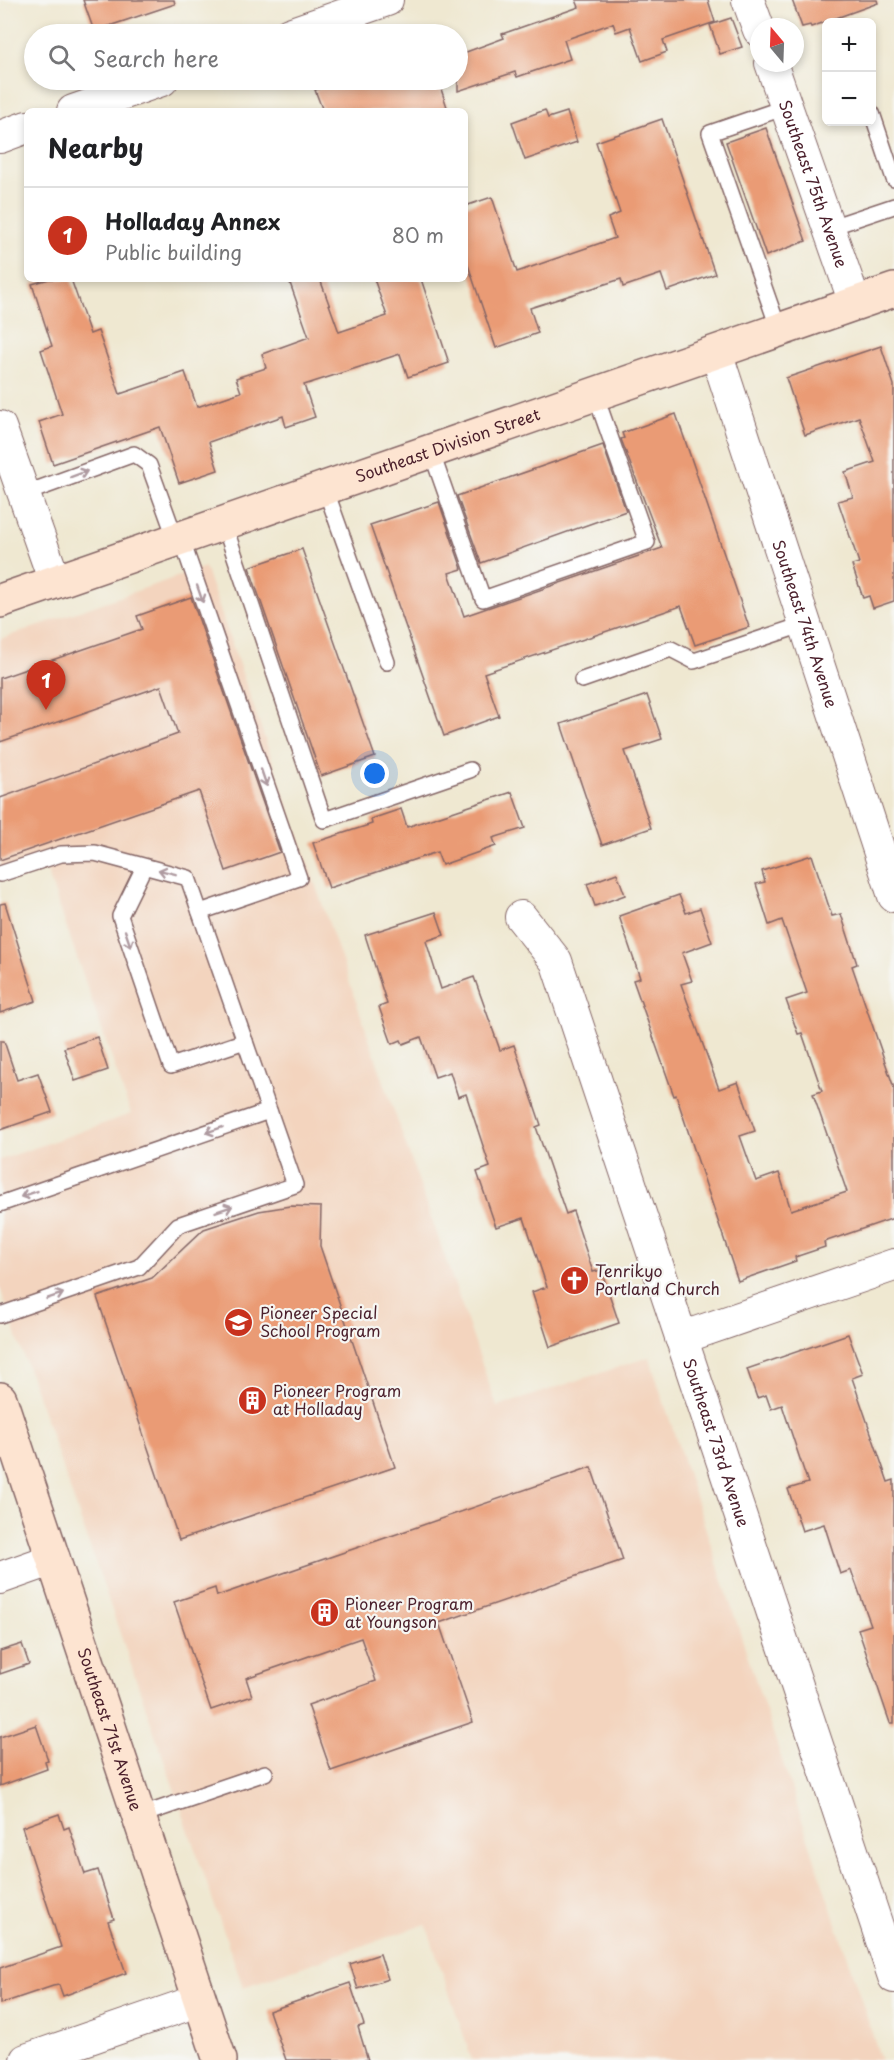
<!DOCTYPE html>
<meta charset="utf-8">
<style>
body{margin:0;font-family:"Playpen Sans",sans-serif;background:#f6f6f6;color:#202124}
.controls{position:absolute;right:18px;top:18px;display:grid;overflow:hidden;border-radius:9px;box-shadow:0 3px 9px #0003}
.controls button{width:54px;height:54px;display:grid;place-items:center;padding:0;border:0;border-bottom:2px solid #e0e0e0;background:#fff;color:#202124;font:30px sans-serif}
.compass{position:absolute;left:750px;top:18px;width:54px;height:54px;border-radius:50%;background:#fff;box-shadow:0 3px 9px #0003;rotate:341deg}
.you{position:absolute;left:375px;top:774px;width:21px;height:21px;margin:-15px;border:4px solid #fff;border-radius:50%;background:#1a73e8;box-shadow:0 0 0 9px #1a73e833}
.badge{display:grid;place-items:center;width:39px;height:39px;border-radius:50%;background:#c8321e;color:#fff;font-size:20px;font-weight:700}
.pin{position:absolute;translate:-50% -50px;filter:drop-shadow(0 2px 3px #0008)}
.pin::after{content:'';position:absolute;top:32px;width:21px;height:18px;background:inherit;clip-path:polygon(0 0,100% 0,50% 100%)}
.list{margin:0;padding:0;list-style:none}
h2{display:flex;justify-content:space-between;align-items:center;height:78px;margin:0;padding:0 24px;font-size:26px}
h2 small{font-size:20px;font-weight:400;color:#757577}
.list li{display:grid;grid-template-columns:39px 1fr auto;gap:18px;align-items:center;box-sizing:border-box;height:96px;padding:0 24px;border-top:2px solid #e0e0e0}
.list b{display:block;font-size:22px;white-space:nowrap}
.list p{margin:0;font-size:20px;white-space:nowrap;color:#757577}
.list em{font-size:20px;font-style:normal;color:#757577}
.icon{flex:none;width:33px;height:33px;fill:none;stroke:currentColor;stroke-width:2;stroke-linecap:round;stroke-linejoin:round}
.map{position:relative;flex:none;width:894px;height:2060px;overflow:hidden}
.search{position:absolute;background:#fff;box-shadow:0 3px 9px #0003;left:24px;top:24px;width:444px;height:66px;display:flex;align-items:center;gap:15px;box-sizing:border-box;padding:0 21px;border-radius:33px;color:#757577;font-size:22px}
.panel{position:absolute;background:#fff;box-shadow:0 3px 9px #0003;left:24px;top:108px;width:444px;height:174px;border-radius:9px}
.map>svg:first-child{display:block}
</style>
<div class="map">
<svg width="894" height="2060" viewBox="0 0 894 2060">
<rect width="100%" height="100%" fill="#f6f6f2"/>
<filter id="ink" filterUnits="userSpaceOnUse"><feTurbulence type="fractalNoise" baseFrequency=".0167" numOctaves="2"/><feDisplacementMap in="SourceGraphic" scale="12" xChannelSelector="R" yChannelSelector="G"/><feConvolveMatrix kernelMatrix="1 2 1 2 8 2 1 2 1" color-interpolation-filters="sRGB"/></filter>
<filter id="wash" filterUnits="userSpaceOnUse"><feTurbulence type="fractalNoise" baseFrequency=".008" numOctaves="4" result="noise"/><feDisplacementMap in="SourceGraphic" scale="24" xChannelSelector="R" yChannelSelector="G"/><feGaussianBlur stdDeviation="1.35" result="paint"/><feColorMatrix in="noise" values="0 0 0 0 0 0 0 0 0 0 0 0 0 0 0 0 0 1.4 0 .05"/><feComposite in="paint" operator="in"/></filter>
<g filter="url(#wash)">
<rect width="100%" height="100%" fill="#efe8d1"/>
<!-- built -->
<polygon fill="#f3d4be" points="205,567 497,1407 649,1357 881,2060 472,2060 426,1924 243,1987 0,1288 0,1160 131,1114 45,865 0,880 0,639"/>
<g id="blocks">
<!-- building -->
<g fill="#ea9b75">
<polygon points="83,0 174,0 175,4 94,31"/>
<polygon points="576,0 708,0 715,22 663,40 667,52 642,61 630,27 616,32 613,23 564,40 570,59 517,77 515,72 458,91 458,55 504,38 502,34 579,7"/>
<polygon points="792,0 877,0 878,3 811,27 810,25 802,27"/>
<polygon points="731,18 742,47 720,54 710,25"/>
<polygon points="346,80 438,80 447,107 435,111 323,111 315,90"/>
<polygon points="545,110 548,118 567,112 577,142 525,160 512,122"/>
<polygon points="662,119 715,274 667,291 661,274 623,287 621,279 530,308 538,333 496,348 465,256 465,206 492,197 517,272 615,238 608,218 620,213 596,142"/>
<polygon points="766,128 806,241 766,256 726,142"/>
<polygon points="49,279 71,279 90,334 98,331 120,394 185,372 197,407 241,392 236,378 266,368 262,354 309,337 290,283 303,279 320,279 339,332 387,316 374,279 421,279 449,363 408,377 400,354 304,385 315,417 286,427 283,416 209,442 218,470 179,483 160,427 53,464 39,422 62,414 41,350 52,346 32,284"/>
<polygon points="881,346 894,385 894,601 873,608 869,596 863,598 852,565 859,563 838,501 853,497 845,472 875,462 859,417 805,435 786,378"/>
<polygon points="676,414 749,627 695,645 681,606 484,673 499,716 444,736 370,525 439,502 462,569 449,573 464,616 662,548 621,439 624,438 622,433"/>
<polygon points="603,445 626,511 481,563 457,496"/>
<polygon points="302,549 375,757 321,776 249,567"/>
<polygon points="191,597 280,852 226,871 199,791 0,860 0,798 178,734 161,686 0,742 0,678 142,629 137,616"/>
<polygon points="647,695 662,739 625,751 651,828 602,845 561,724"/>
<polygon points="512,792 525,828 493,838 496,846 442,865 437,852 329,888 313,843 372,824 371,819 401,809 407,827"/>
<polygon points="812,855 832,916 841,914 857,964 852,966 894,1088 894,1218 824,1242 825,1247 795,1257 796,1261 738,1281 676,1095 674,1096 633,980 640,978 619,916 679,895 686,913 700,908 712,942 682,953 692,981 681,984 719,1089 738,1082 755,1131 740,1136 756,1181 779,1173 791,1210 847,1192 813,1094 822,1091 802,1033 798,1034 786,1000 807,993 782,920 769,925 756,884 765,882 762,871"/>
<polygon points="617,873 625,895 595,906 587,884"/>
<polygon points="5,903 36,1001 0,1013 0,904"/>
<polygon points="436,912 444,935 426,941 441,989 474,977 500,1050 514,1045 541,1125 536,1127 566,1214 573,1211 593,1272 601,1270 619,1323 550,1347 532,1292 547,1287 524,1218 496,1227 477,1172 490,1167 466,1094 458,1097 450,1072 435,1077 421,1037 403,1044 401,1040 392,1044 379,1007 387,1004 365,935"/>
<polygon points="97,1037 108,1070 75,1081 64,1048"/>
<polygon points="0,1041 4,1041 17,1080 38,1073 52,1112 0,1130"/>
<polygon points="290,1206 321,1207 320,1246 395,1467 179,1540 97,1297 152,1278 204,1229 259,1211"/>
<polygon points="848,1334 863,1374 852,1378 888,1482 894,1480 894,1723 890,1723 858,1629 871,1625 851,1570 840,1574 824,1524 802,1531 788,1489 808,1483 782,1405 771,1409 766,1395 757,1398 747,1369"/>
<polygon points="591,1467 623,1560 439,1623 473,1722 331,1771 308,1705 376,1681 361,1638 246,1678 252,1696 211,1710 174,1602 215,1588 217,1596"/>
<polygon points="22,1644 29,1664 0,1674 0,1651"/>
<polygon points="36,1725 48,1760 45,1761 47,1769 0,1786 0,1737"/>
<polygon points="59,1814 64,1829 69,1827 85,1874 98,1870 114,1919 108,1921 126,1973 63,1996 59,1985 53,1986 0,2004 0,1968 61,1947 22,1827"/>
<polygon points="380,1954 388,1979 358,1989 350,1964"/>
<polygon points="350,1983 364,2025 358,2027 368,2060 286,2060 269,2011"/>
</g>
</g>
</g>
<g filter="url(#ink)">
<use href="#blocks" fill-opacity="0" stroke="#846565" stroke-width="1.5"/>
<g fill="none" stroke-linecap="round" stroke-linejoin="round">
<defs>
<g id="lane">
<polyline points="872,113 894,179"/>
<polyline points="828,228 894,206"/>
<polyline points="779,330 710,133 786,107"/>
<polyline points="431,451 483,599 647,542 595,394"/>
<polyline points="325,488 387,662"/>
<polyline points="24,494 134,454 149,465 176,540"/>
<polyline points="224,524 324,820 470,770"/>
<polyline points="181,538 299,878 200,912"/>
<polyline points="582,680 671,649 694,661 805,624"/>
<polyline points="144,867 120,916 171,1066 245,1041"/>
<polyline points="0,874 61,854 95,853 188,878 295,1185 178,1225 139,1267 0,1315"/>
<polyline points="0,1204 269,1111"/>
<polyline points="139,1816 265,1773"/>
</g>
<g id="street">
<polyline points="748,0 759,30"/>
<polyline points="289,34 387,0"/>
<path id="s1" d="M 771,63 L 855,303"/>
<polyline points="73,111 162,80"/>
<polyline points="0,137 27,127"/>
<path id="s2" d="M 716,352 L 894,896"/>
<polyline points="0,427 55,582"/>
<path id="s3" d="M 521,917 L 556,961 L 894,1977"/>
<polyline points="681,1338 894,1265"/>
<polyline points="0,1578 54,1559"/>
<polyline points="26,2060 200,2000"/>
</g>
<g id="secondary">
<path id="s4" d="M 0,601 L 894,290"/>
<path id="s5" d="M 0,1399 L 220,2060"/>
</g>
</defs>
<!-- lane casing -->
<use href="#lane" stroke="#846565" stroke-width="18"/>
<!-- street casing -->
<use href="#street" stroke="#846565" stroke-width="34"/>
<!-- secondary casing -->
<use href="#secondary" stroke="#846565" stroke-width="36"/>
<!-- lane -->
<use href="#lane" stroke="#fff" stroke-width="15"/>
<!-- street -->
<use href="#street" stroke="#fff" stroke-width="32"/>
<!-- secondary -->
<use href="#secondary" stroke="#fde4d1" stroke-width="33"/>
</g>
<!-- one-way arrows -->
<defs><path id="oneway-shaft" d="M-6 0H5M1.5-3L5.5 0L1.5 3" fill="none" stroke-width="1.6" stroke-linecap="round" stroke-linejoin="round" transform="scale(1.5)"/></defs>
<g stroke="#ae9aa0">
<use href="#oneway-shaft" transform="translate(79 474) rotate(-20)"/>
<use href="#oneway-shaft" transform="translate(200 594) rotate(71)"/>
<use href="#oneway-shaft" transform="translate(264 778) rotate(71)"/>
<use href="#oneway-shaft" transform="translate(167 872) rotate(-166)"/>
<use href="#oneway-shaft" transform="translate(128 939) rotate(71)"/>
<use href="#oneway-shaft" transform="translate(214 1130) rotate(161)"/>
<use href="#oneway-shaft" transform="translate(29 1194) rotate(161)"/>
<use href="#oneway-shaft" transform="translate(224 1209) rotate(-19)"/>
<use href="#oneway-shaft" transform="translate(55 1296) rotate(-19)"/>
</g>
</g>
<!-- icons -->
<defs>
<symbol id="church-disc" viewBox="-11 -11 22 22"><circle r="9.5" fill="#c8321e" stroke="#f6f6f2"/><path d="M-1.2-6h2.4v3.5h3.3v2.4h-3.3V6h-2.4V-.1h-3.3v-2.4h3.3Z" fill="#fff"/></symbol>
<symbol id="school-disc" viewBox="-11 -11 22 22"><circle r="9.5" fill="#c8321e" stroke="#f6f6f2"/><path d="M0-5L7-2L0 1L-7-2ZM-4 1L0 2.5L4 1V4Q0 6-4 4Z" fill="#fff"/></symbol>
<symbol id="building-disc" viewBox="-11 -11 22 22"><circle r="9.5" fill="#c8321e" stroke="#f6f6f2"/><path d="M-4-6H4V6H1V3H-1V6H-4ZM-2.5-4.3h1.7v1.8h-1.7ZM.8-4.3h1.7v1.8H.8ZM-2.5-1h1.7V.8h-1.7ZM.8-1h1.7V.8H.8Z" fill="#fff"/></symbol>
</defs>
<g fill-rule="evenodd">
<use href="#church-disc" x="558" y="1264" width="33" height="33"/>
<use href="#school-disc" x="222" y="1306" width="33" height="33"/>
<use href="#building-disc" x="236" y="1384" width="33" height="33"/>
<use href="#building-disc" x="308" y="1596" width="33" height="33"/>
</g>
<g text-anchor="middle" stroke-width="4.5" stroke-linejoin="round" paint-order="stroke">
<!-- street labels -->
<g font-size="16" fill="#4a1f2b" stroke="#f6f6f2">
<text dy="6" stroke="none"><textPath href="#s1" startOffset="128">Southeast 75th Avenue</textPath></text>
<text dy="6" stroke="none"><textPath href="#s4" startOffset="474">Southeast Division Street</textPath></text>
<text dy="6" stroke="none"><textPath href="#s2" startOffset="286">Southeast 74th Avenue</textPath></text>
<text dy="6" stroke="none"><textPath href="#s3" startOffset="564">Southeast 73rd Avenue</textPath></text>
<text dy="6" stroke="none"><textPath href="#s5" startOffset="348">Southeast 71st Avenue</textPath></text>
</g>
<!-- poi labels -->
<g font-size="16" fill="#4a1f2b" stroke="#f6f6f2" text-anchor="start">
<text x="595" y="1277">Tenrikyo<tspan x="595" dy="18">Portland Church</tspan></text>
<text x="260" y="1319">Pioneer Special<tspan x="260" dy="18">School Program</tspan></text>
<text x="273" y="1397">Pioneer Program<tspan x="273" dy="18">at Holladay</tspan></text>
<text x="345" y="1610">Pioneer Program<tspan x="345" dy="18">at Youngson</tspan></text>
</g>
</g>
</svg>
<div class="controls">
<button>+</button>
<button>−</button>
</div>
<svg class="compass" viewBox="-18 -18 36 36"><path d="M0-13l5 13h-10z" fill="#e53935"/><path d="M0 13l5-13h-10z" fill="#757577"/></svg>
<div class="you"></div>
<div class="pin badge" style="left:46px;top:710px">1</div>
<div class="search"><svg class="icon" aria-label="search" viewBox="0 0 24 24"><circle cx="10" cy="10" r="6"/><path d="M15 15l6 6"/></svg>Search here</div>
<section class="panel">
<h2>Nearby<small></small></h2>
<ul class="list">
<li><span class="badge">1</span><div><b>Holladay Annex</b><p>Public building</p></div><em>80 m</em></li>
</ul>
</section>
</div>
